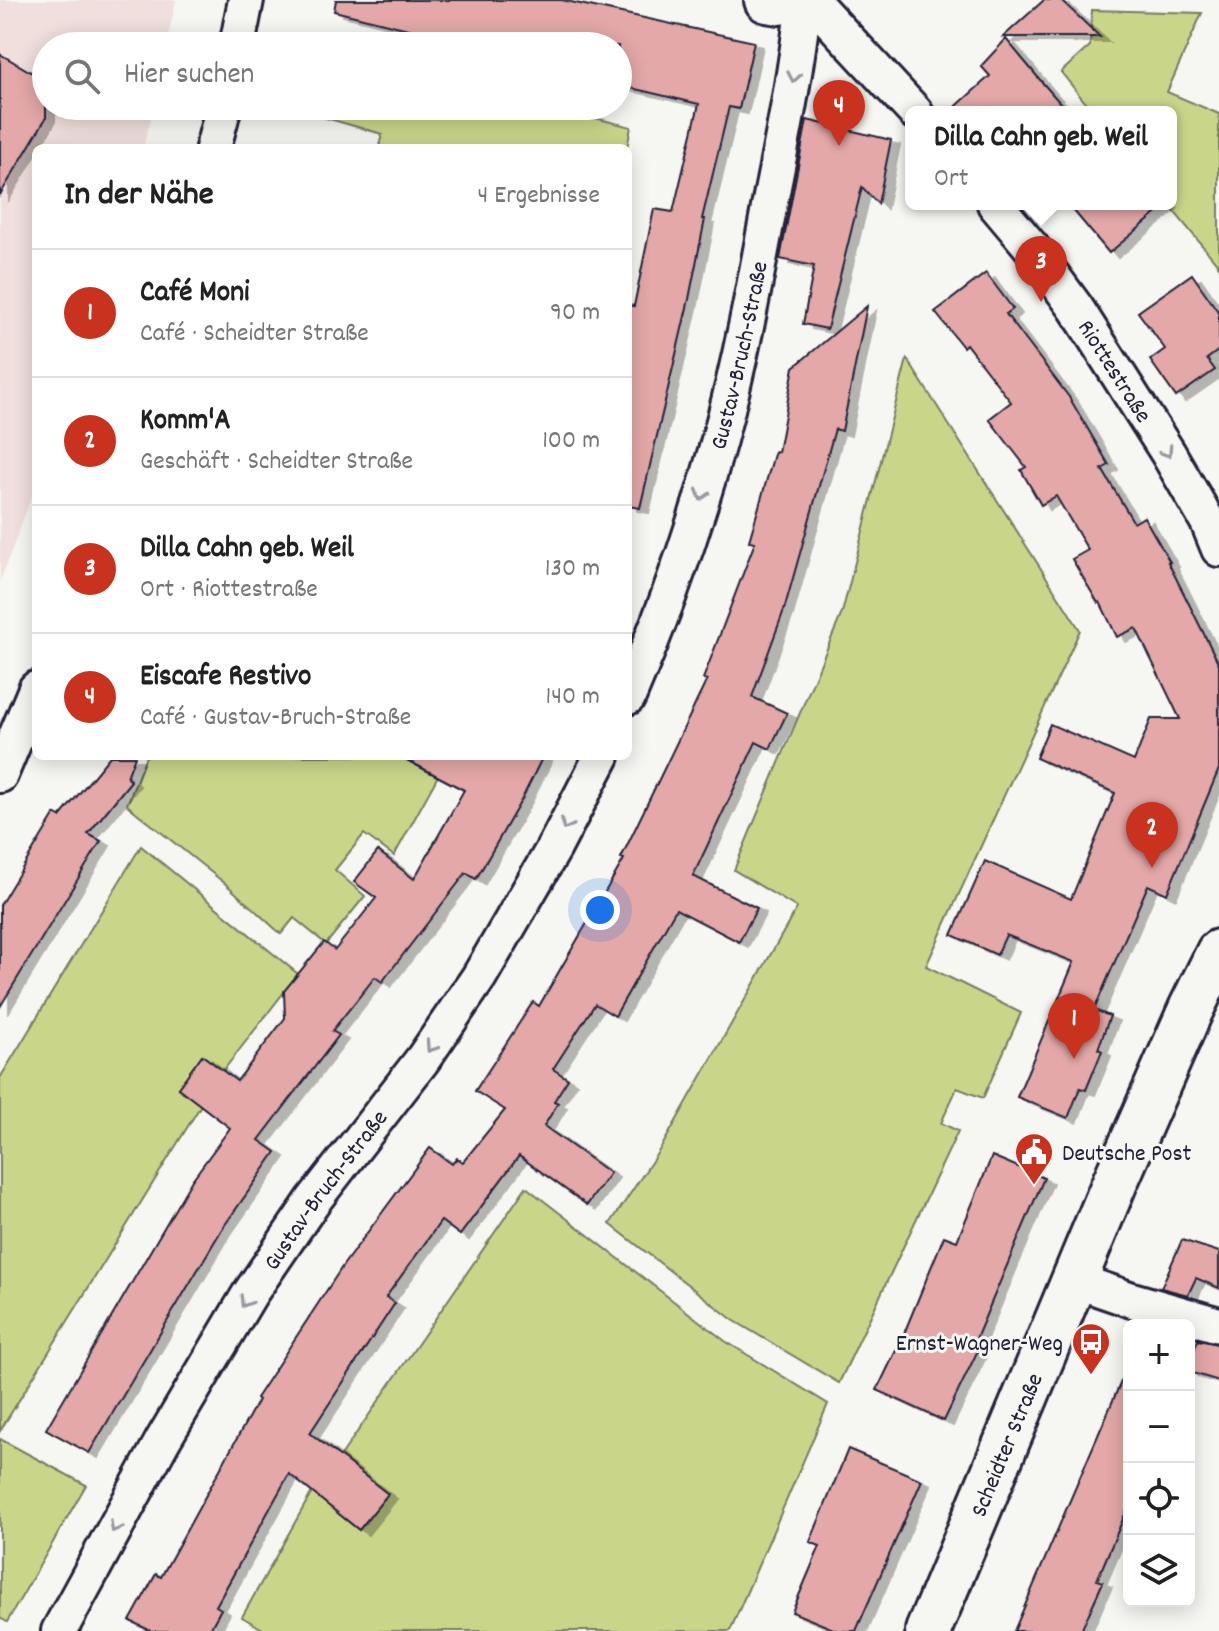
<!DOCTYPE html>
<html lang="de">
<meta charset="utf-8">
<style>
body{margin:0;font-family:Dekko,sans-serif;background:#f6f6f6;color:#222}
.controls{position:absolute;right:24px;bottom:24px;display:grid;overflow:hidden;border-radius:12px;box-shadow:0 4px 20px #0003}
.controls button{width:72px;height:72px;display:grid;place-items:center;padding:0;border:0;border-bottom:2px solid #e0e0e0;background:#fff;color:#222;font:40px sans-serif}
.you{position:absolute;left:600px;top:910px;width:28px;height:28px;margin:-20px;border:6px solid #fff;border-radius:50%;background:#1a73e8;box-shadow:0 0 0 12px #1a73e833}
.badge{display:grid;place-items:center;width:52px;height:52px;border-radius:50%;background:#c8321e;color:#fff;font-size:26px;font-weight:700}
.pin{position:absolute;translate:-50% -66px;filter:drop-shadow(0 2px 4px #0008)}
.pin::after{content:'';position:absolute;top:42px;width:28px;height:24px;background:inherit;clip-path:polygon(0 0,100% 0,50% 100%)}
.popup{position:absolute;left:905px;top:106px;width:272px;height:104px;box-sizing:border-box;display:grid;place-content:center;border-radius:12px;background:#fff;filter:drop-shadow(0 2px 6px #0005);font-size:26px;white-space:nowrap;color:#767676}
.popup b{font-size:30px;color:#222}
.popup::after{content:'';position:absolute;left:50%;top:100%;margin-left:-16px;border:16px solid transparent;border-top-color:#fff}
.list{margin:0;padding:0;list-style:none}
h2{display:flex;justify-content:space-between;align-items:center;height:104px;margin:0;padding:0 32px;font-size:34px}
h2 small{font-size:26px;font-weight:400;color:#767676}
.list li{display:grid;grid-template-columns:52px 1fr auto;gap:24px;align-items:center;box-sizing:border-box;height:128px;padding:0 32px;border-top:2px solid #e0e0e0}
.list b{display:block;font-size:30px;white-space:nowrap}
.list p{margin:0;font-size:26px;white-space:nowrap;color:#767676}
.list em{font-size:26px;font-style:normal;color:#767676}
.icon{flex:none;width:44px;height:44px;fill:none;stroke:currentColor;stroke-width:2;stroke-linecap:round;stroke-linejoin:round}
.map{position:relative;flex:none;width:1219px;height:1631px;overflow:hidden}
.search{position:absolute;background:#fff;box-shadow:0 4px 20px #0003;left:32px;top:32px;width:600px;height:88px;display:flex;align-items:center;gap:20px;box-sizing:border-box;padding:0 28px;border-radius:44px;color:#767676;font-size:30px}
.panel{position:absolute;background:#fff;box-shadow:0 4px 20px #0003;left:32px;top:144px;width:600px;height:616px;border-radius:12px}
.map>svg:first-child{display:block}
</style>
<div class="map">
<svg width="1219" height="1631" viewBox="0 0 1219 1631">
<defs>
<filter id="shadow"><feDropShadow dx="9" dy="5" stdDeviation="0" flood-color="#0004"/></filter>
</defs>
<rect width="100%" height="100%" fill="#f6f6f2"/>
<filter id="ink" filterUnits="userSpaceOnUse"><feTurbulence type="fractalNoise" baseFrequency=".0125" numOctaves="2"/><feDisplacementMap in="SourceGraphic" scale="16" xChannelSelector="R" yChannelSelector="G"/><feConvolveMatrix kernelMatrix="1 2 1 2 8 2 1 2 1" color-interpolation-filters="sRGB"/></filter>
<g filter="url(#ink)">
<!-- built -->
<polygon fill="#f0dfdc" points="0,0 176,0 166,46 46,46 46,106 154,106 143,148 36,148 36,485 0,581"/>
<!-- garden -->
<g fill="#c9d68a" stroke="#767c62" stroke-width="2">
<polygon points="1092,10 1202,13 1167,92 1219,114 1219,266 1168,204 1171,204 1171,112 1093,112 1061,72 1090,46"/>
<polygon points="284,106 547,106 631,127 627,148 379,148 382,134"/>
<polygon points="907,359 1080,630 926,966 1021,1013 983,1098 957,1088 941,1123 958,1131 839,1383 733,1320 610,1224 662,1146 797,908 734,870 842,613"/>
<polygon points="146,756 404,756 403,758 438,776 394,856 364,834 335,870 365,896 326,944 294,918 281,934 227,885 127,805"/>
<polygon points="141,846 298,974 223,1071 202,1056 178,1088 201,1105 0,1431 0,1078"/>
<polygon points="526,1187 725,1341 828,1404 730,1631 266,1631 242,1617 312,1492 359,1530 387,1494 340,1457"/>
<polygon points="0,1439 86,1485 7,1622 0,1618"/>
</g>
<!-- building -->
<g fill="#e3a8a7" stroke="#22223b" stroke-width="2" filter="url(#shadow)">
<polygon points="336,0 562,0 754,42 739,109 729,107 702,219 705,219 689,299 640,508 628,506 628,305 634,306 654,209 673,212 699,104 618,85 618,46 478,46 334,11"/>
<polygon points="1044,0 1061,0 1100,37 1003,37"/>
<polygon points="1006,39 1041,81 1068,112 950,112 990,76 981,66"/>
<polygon points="0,54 46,81 46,118 0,195"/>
<polygon points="807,120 891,140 878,204 862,187 827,329 803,324 814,266 780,259"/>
<polygon points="1068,204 1168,204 1109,253"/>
<polygon points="986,273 1013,309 1006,314 1069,397 1109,465 1102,469 1134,523 1144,517 1170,562 1168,562 1219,664 1219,769 1167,894 1148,885 1094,1010 1110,1016 1098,1049 1102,1051 1086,1090 1080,1088 1068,1118 1017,1097 1074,962 1006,935 997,955 952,935 985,861 1071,899 1115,793 1036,758 1050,724 1134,761 1151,719 1180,719 1136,628 1117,637 1100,602 1098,603 1072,559 1088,550 1056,496 1041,505 1021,470 1026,467 989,419 1011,402 966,344 963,347 935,312"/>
<polygon points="1192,274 1219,313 1219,350 1207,359 1215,370 1176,397 1150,360 1165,349 1138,312"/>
<polygon points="867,306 842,431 835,429 784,610 752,697 787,713 770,749 756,742 693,876 757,908 739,942 676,909 615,1016 595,1004 553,1069 568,1079 554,1101 558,1103 544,1126 610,1173 587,1205 519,1156 460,1235 441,1221 386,1297 395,1303 310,1433 388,1494 359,1530 289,1474 216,1606 221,1609 209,1631 151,1631 130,1621 156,1574 161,1577 258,1400 256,1398 344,1264 430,1148 452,1164 457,1158 463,1162 505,1110 475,1091 533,1002 539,1006 624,859 621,858 707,680 703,679 755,542 749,541 775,451 778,452 794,367"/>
<polygon points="110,756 135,756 127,777 131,781 88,834 101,841 0,1007 0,905 55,814 60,817"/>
<polygon points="399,756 543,756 522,799 476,879 466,873 382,982 375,977 332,1031 339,1035 259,1140 276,1152 222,1229 89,1453 46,1429 192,1180 230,1128 178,1088 202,1055 237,1081 285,1018 284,991 324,942 335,950 376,898 354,882 378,851 414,879 464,790"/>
<polygon points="992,1156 1044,1178 975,1341 981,1344 944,1421 877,1390 903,1336 944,1236 957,1241"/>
<polygon points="1182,1240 1219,1252 1219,1288 1196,1278 1188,1295 1161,1288"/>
<polygon points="1198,1340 1219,1344 1219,1381 1189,1372 1189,1362"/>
<polygon points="1129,1363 1129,1505 1097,1580 1103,1582 1081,1631 1014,1631"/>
<polygon points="848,1449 922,1480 856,1631 838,1631 792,1612 820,1546 810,1542"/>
</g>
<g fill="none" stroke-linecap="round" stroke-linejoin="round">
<defs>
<g id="minor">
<polyline points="811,0 915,112"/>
<polyline points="237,46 246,0"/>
<polyline points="213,148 224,106"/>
<path id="s1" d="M 995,204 L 1032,248 L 1076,308 L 1168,453 L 1208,522 L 1219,549"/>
<path id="s2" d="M 628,697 C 664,614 695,528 719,440 C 741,360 756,278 771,197 C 784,132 797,66 804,0"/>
<polyline points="0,775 36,689"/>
<polyline points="1074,1280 1132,1300 1219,1325"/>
<path id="s3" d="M 59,1631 L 163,1440 L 249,1295 L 313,1201 L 423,1059 L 479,977 L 554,848 L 602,756"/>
</g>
<g id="secondary">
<polyline points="767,0 780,2 786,0"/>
<path id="s4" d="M 928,1631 L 1115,1182 L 1191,1009 L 1219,952"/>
</g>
</defs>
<!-- minor casing -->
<use href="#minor" stroke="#22223b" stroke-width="40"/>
<!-- secondary casing -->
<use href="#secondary" stroke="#22223b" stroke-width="50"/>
<!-- minor -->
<use href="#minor" stroke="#f6f6f2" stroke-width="34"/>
<!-- secondary -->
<use href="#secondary" stroke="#f6f6f2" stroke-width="44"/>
</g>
<!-- one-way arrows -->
<defs><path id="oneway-chevron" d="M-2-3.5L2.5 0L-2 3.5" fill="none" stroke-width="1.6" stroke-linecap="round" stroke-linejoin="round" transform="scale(2)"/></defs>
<g stroke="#9797a0">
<use href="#oneway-chevron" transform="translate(794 77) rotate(100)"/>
<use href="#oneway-chevron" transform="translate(1167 452) rotate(58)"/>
<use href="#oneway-chevron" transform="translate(702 495) rotate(107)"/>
<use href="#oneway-chevron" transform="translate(566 825) rotate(118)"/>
<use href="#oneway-chevron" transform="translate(431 1047) rotate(124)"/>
<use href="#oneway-chevron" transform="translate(245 1302) rotate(122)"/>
<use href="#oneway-chevron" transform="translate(115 1527) rotate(119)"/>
</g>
</g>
<!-- icons -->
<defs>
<symbol id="civic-pin" viewBox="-11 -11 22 30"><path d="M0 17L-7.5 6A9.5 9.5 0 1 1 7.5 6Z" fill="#c8321e" stroke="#f6f6f2"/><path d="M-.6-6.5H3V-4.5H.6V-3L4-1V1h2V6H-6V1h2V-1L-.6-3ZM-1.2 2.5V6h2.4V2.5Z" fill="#fff"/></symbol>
<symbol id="bus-pin" viewBox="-11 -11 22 30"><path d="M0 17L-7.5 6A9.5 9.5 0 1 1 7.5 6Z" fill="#c8321e" stroke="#f6f6f2"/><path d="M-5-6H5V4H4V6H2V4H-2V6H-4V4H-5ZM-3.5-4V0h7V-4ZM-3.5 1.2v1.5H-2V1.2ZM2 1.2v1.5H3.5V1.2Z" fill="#fff"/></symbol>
</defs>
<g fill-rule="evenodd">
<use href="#civic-pin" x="1012" y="1130" width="44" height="60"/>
<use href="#bus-pin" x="1069" y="1320" width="44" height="60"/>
</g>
<g text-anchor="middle" stroke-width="6" stroke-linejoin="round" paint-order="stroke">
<!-- street labels -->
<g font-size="24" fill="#22223b" stroke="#f6f6f2">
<text dy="8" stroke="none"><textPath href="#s2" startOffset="360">Gustav-Bruch-Straße</textPath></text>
<text dy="8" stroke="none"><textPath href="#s1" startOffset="206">Riottestraße</textPath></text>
<text dy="8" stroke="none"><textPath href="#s3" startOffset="516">Gustav-Bruch-Straße</textPath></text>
<text dy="8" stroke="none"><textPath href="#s4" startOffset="202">Scheidter Straße</textPath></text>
</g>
<!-- poi labels -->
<g font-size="24" fill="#22223b" stroke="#f6f6f2" text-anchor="start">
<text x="1062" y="1160">Deutsche Post</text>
<text x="1063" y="1350" text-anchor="end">Ernst-Wagner-Weg</text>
</g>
</g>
</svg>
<div class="controls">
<button>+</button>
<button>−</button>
<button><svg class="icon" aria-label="locate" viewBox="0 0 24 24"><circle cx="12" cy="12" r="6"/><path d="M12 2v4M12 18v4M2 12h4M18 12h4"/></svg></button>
<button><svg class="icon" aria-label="layers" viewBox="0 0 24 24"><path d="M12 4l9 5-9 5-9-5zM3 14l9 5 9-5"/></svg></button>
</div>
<div class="you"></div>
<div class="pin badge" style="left:1074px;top:1059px">1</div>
<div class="pin badge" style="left:1152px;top:868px">2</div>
<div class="pin badge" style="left:1041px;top:302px">3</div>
<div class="popup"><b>Dilla Cahn geb. Weil</b>Ort</div>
<div class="pin badge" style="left:839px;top:146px">4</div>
<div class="search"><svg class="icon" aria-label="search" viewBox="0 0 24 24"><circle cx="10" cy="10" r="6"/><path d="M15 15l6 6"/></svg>Hier suchen</div>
<section class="panel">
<h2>In der Nähe<small>4 Ergebnisse</small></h2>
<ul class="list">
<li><span class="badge">1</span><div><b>Café Moni</b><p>Café · Scheidter Straße</p></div><em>90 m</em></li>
<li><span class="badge">2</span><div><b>Komm'A</b><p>Geschäft · Scheidter Straße</p></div><em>100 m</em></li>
<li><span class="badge">3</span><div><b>Dilla Cahn geb. Weil</b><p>Ort · Riottestraße</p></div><em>130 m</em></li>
<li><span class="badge">4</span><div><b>Eiscafe Restivo</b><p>Café · Gustav-Bruch-Straße</p></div><em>140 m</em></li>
</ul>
</section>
</div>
